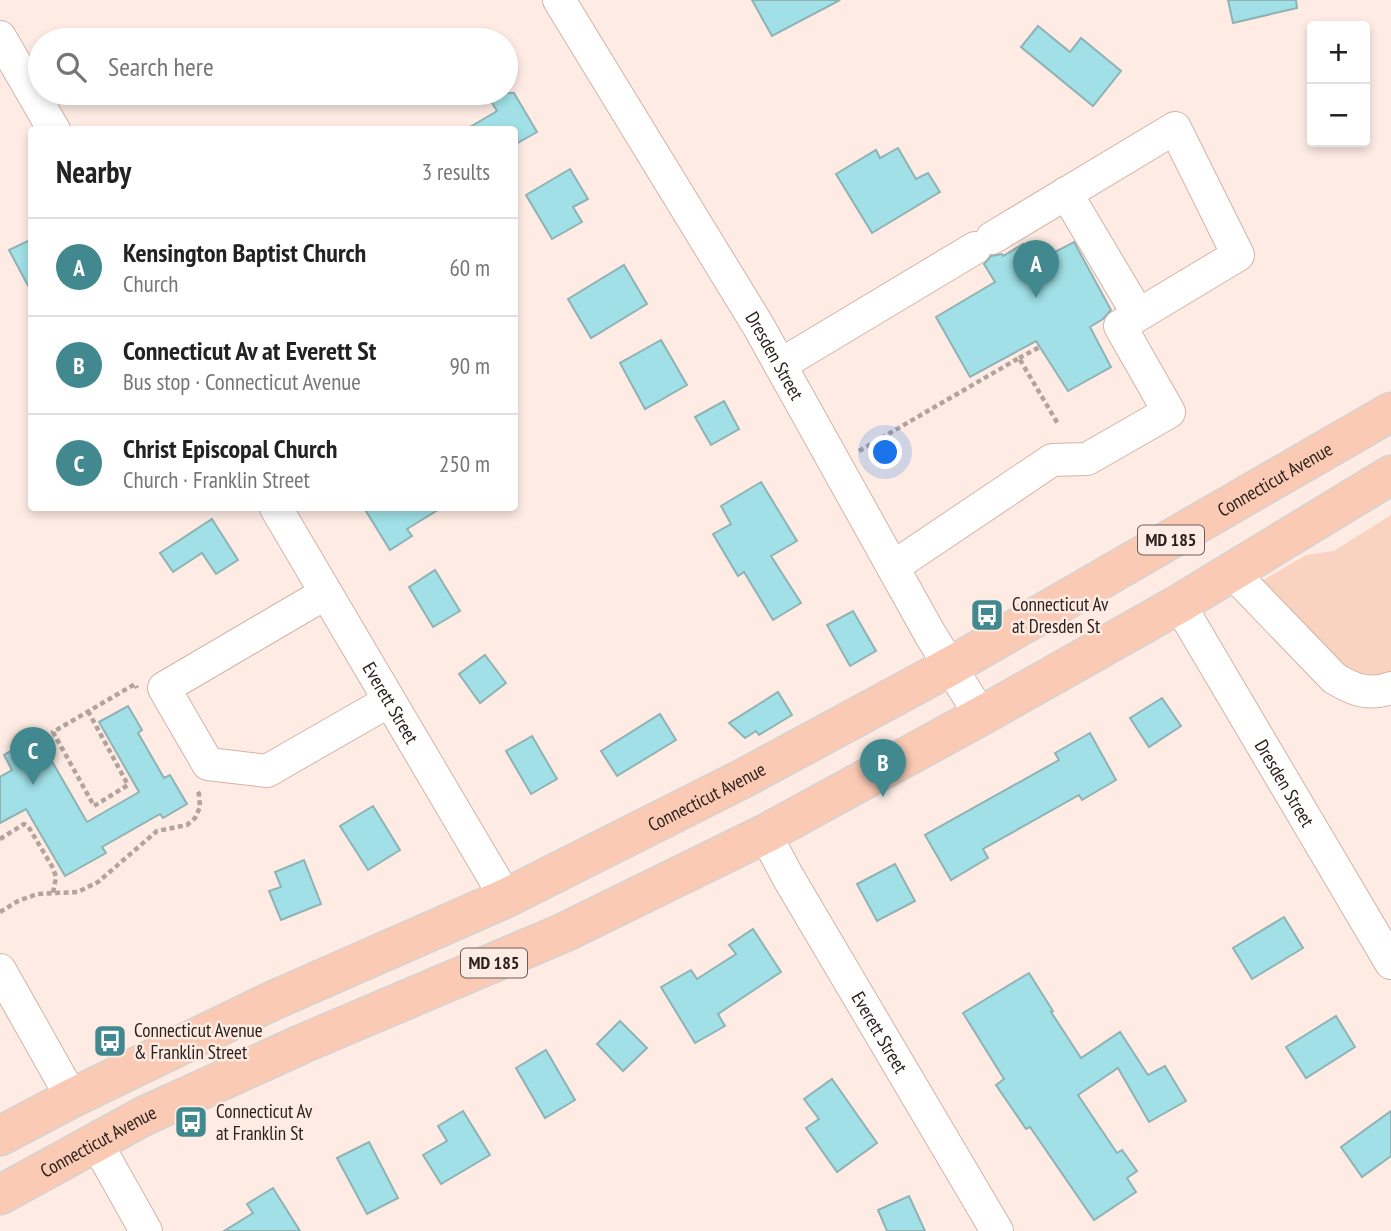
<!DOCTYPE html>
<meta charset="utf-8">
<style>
body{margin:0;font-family:"PT Sans Narrow",sans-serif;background:#f2f2f2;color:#222}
.controls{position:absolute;right:21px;top:21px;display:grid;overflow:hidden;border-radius:7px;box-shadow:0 4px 10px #0003}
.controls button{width:63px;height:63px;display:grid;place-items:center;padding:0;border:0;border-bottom:2px solid #e0e0e0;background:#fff;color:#222;font:35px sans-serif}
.you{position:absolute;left:886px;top:453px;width:24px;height:24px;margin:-18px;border:5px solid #fff;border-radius:50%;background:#1a73e8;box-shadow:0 0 0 10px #1a73e833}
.badge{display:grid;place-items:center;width:46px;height:46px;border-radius:50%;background:#41898f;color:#fff;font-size:23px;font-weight:700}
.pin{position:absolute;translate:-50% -58px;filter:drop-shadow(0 2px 4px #0008)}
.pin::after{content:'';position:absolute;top:37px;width:24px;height:21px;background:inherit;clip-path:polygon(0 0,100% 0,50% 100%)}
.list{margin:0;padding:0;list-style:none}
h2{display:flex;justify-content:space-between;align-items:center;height:91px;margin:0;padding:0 28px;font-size:30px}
h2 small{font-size:23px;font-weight:400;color:#767676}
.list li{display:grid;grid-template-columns:46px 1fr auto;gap:21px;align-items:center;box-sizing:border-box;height:98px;padding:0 28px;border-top:2px solid #e0e0e0}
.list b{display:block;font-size:26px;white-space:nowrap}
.list p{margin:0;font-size:23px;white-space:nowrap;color:#767676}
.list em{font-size:23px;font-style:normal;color:#767676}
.icon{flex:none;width:38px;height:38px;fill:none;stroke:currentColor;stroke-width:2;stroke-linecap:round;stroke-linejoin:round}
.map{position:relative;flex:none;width:1391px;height:1231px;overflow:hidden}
.search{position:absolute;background:#fff;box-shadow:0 4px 10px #0003;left:28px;top:28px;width:490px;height:77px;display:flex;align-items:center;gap:18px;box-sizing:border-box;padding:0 24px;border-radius:38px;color:#767676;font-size:26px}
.panel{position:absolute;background:#fff;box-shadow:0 4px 10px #0003;left:28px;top:126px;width:490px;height:385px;border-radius:7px}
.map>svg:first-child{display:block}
</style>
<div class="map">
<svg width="1391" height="1231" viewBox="0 0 1391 1231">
<rect width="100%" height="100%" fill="#feece4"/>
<!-- green -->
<polygon fill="#fad2c0" points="1391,515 1391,674 1356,681 1260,582 1306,555 1334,551"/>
<!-- building -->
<g fill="#a0e0e6" stroke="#8fb2b5" stroke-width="2">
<polygon points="752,0 840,0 772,36"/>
<polygon points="1228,0 1296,0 1297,8 1233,23"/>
<polygon points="1038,26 1070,52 1081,38 1121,71 1093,106 1021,47"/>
<polygon points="486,93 514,93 537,132 514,145 514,130 465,130 497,111"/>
<polygon points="898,148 916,179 928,173 940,192 872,233 836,174 876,150 880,158"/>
<polygon points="570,169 588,199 573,207 582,222 552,239 526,195"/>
<polygon points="32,239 32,293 9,250"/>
<polygon points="1074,242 1111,310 1103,319 1090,327 1111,367 1068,391 1036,341 970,377 936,317 995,282 984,264 991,256 1002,254 1003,256 1023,244 1034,263"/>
<polygon points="624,265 647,304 591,338 568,299"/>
<polygon points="661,340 687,385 645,409 620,363"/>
<polygon points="724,401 739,429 711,445 695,417"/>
<polygon points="761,482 797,541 771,556 801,603 773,620 744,572 738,576 713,534 731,524 721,506"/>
<polygon points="364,508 441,508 407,529 412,536 390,550"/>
<polygon points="212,519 238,560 216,574 202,553 173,572 160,553"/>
<polygon points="435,570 460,611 433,627 409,587"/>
<polygon points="853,611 876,651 850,666 827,625"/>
<polygon points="485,655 506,683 480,703 459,674"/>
<polygon points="778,692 792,715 759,735 756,731 745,738 729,723"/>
<polygon points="1162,698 1181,726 1149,747 1130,718"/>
<polygon points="128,706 142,730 138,733 164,778 170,775 187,804 163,818 160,814 102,847 106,853 65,876 26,809 0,823 0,777 12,770 4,755 32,739 41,754 46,751 87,822 139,792 99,722"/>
<polygon points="660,714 676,740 617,776 601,751"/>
<polygon points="1090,733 1116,780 1082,800 1079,795 983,849 988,858 951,880 925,835 1059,760 1055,753"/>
<polygon points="532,736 557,779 531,794 506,751"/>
<polygon points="373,806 400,850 368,870 340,826"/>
<polygon points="304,860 321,904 281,920 269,891 281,887 275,872"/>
<polygon points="895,864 915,901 877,921 857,884"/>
<polygon points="1284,917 1303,948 1252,979 1233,948"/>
<polygon points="753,929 781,972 718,1014 725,1026 695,1043 661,987 691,970 697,979 736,954 729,945"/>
<polygon points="1029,973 1053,1011 1051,1012 1081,1058 1120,1032 1148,1075 1165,1066 1186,1101 1149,1122 1118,1068 1078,1095 1117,1153 1122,1150 1137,1171 1127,1178 1136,1192 1094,1220 1030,1127 1026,1129 996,1085 1004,1079 963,1013"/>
<polygon points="1336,1016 1355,1047 1306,1078 1286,1047"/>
<polygon points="620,1021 647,1048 623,1071 597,1044"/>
<polygon points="546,1050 575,1100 545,1118 516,1068"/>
<polygon points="832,1079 877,1143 837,1172 806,1128 819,1119 804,1099"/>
<polygon points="463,1111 490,1155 441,1184 423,1155 447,1141 438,1126"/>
<polygon points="1391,1111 1391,1156 1362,1177 1341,1147"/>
<polygon points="369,1142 398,1198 367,1214 337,1158"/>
<polygon points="273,1188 300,1231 224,1231 253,1213 247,1204"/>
<polygon points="909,1196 925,1231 887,1231 878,1210"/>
</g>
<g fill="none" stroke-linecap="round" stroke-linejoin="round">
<defs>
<g id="minor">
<path id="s1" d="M 559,0 L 759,327 L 930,634 L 981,716"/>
<polyline points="0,37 54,130"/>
<polyline points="1066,193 1138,314"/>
<polyline points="780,365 975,248"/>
<path id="s2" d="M 276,508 L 506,898"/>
<polyline points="893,567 1052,460 1087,459 1169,412 1120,326 1238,255 1175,128 992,238"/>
<path d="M 1232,572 L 1334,678 C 1353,690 1369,696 1391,688"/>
<polyline points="326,593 164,688 208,764 267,771 389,701"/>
<path id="s3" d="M 1179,604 L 1391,963"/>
<path id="s4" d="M 765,834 L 788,877 L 997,1231"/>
<polyline points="0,970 72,1098"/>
<polyline points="96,1142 146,1231"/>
</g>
<g id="major">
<path id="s5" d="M 0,1136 L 72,1098 L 272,1001 L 506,898 L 744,778 L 951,666 L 1391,412"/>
<path id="s6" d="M 0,1195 L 144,1116 L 302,1044 L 563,933 L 765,834 L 981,716 L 1179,604 L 1391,475"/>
</g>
</defs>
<!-- minor casing -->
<use href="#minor" stroke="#d1b4a7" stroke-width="34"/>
<!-- major casing -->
<use href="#major" stroke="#d5d3d2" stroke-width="41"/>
<!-- path -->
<g stroke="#b2a39c" stroke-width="4.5" stroke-dasharray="5 3.5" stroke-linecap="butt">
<polyline points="1019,358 1040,347"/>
<polyline points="859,451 1019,358 1058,424"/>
<polyline points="88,711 128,785 94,806 53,732 135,684 137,688"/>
<polyline points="0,839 24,824 28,826 53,868 56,877 53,893"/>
<polyline points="0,912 18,901 37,894 78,892 98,882 157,831 187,825 195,818 200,807 199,794 196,789"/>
</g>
<!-- minor -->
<use href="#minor" stroke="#fff" stroke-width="32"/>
<!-- major -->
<use href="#major" stroke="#facab4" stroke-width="38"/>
</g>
<!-- icons -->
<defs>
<symbol id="bus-square" viewBox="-11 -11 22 22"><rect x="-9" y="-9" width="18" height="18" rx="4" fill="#41898f" stroke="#feece4"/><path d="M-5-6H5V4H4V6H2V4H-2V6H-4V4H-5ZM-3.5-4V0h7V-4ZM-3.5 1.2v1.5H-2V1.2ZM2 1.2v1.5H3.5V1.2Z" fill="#fff"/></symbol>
</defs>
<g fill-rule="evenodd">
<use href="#bus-square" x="968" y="596" width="38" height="38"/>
<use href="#bus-square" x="91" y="1022" width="38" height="38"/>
<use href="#bus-square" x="172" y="1103" width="38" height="38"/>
</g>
<g text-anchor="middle" stroke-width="5" stroke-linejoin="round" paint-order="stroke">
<!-- shield labels -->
<g fill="#feece4" stroke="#6b5e58" stroke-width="2">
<rect x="1138" y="525.5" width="66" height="29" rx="5"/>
<rect x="461" y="948.5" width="66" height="29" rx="5"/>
</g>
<g font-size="18" font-weight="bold" fill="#2c211c">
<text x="1171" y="546">MD 185</text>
<text x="494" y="969">MD 185</text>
</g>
<!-- street labels -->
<g font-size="19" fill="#2c211c" stroke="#feece4">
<text dy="7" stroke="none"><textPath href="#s1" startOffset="416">Dresden Street</textPath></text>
<text dy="7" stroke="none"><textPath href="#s5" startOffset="1435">Connecticut Avenue</textPath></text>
<text dy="7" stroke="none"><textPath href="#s2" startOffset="226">Everett Street</textPath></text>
<text dy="7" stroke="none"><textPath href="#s3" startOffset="208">Dresden Street</textPath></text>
<text dy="7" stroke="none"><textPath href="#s5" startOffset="784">Connecticut Avenue</textPath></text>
<text dy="7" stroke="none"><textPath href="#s4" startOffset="229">Everett Street</textPath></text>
<text dy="7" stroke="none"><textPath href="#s6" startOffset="112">Connecticut Avenue</textPath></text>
</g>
<!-- poi labels -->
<g font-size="19" fill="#2c211c" stroke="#feece4" text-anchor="start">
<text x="1012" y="611">Connecticut Av<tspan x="1012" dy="22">at Dresden St</tspan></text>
<text x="134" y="1037">Connecticut Avenue<tspan x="134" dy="22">&amp; Franklin Street</tspan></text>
<text x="216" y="1118">Connecticut Av<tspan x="216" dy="22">at Franklin St</tspan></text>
</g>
</g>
</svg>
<div class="controls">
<button>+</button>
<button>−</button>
</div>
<div class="you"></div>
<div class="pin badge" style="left:1036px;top:298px">A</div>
<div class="pin badge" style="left:883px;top:797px">B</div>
<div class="pin badge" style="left:33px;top:785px">C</div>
<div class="search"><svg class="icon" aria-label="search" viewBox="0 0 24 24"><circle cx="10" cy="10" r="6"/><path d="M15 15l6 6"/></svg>Search here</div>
<section class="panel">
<h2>Nearby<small>3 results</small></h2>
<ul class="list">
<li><span class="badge">A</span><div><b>Kensington Baptist Church</b><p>Church</p></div><em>60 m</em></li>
<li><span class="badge">B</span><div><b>Connecticut Av at Everett St</b><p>Bus stop · Connecticut Avenue</p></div><em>90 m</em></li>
<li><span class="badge">C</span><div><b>Christ Episcopal Church</b><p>Church · Franklin Street</p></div><em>250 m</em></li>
</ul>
</section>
</div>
